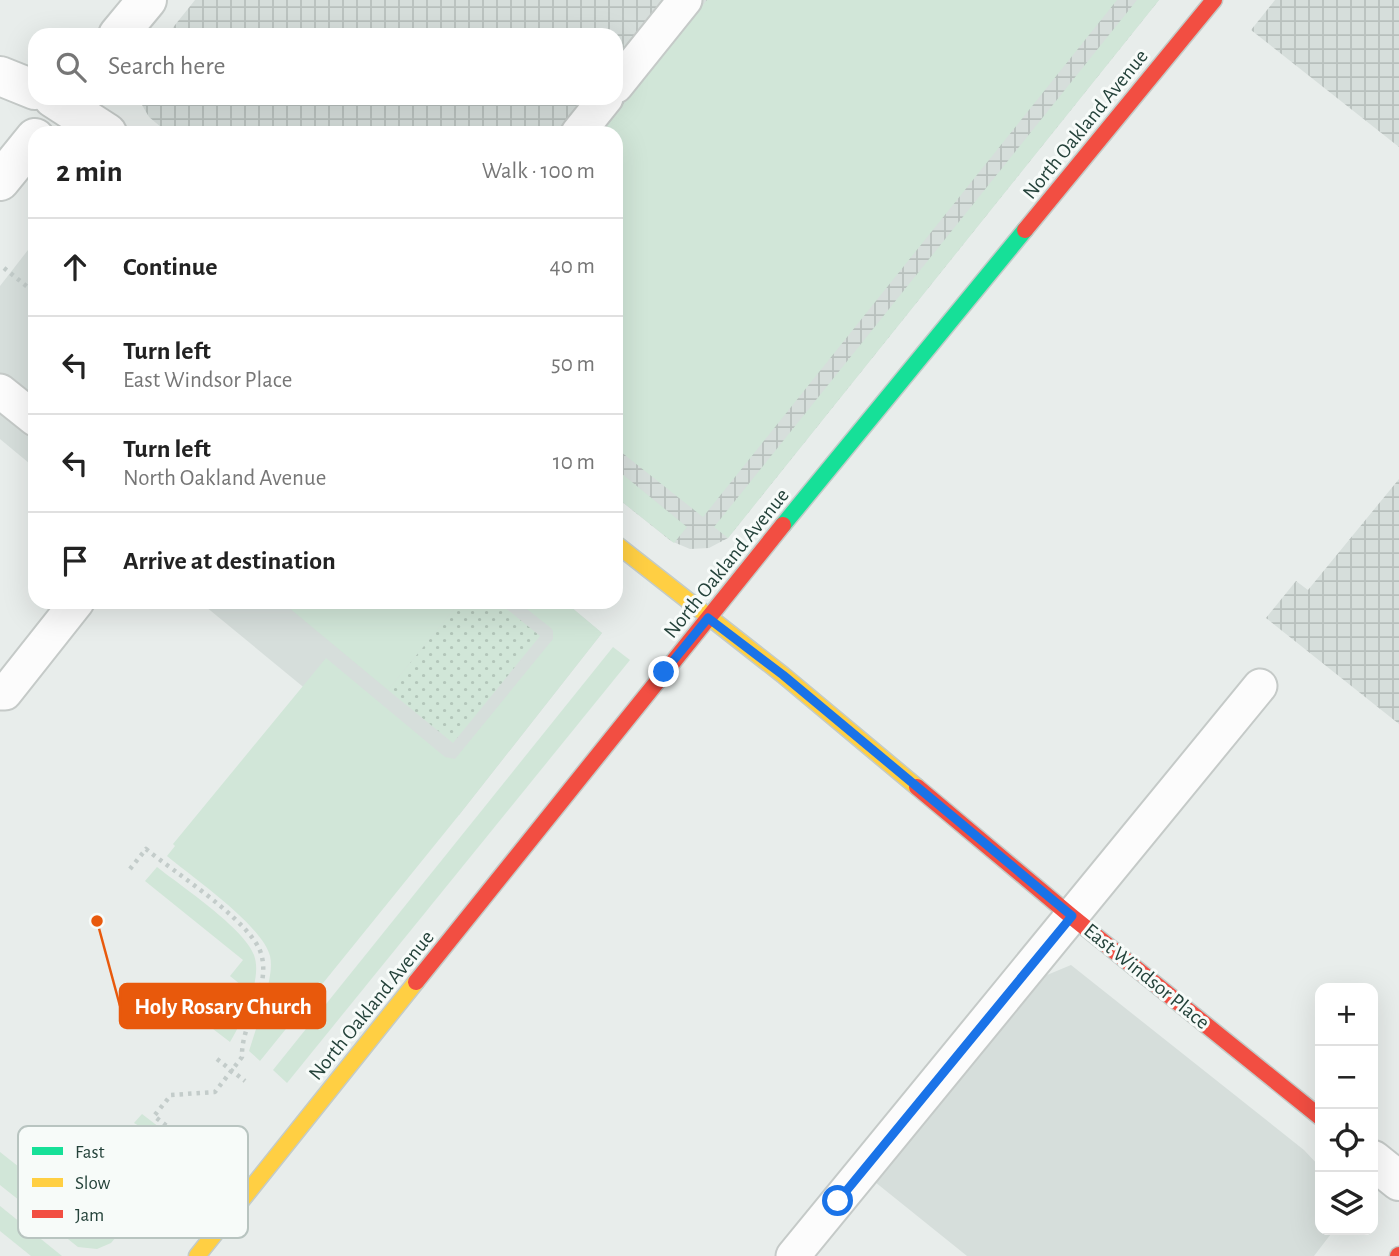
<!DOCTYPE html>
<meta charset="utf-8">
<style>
body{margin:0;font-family:"Alegreya Sans",sans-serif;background:#f2f2f2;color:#222}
.controls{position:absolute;right:21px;bottom:21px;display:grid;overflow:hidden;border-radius:14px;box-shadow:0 7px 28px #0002}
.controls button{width:63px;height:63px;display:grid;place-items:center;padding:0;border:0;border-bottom:2px solid #e0e0e0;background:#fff;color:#222;font:35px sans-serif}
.stop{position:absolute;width:21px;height:21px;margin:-16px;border:5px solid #1a73e8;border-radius:50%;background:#fff}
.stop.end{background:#1a73e8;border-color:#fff;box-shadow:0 2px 7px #0008}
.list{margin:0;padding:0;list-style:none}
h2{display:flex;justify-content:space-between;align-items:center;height:91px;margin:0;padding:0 28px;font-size:30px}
h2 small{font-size:23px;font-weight:400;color:#767676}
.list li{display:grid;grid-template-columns:46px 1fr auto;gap:21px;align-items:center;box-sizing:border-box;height:98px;padding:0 28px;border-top:2px solid #e0e0e0}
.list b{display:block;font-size:26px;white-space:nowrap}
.list p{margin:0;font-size:23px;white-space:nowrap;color:#767676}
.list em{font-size:23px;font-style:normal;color:#767676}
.icon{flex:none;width:38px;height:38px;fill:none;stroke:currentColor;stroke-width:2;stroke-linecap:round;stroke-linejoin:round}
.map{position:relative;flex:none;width:1399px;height:1256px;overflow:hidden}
.search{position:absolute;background:#fff;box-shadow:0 7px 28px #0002;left:28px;top:28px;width:595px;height:77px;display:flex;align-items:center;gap:18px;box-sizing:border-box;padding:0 24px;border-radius:21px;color:#767676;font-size:26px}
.panel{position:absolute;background:#fff;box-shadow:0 7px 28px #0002;left:28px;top:126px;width:595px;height:483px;border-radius:21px}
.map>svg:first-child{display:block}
</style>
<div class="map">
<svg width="1399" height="1256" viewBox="0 0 1399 1256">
<defs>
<pattern id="industrial-grid" width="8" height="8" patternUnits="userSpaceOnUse" patternTransform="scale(1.75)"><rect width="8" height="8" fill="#d6dedb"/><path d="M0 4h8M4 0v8" fill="none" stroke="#b8c0bd"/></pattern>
<pattern id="park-dots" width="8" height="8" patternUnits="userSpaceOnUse" patternTransform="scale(1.75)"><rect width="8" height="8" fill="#d1e6d8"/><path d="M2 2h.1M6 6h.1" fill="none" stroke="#b3c6ba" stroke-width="1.8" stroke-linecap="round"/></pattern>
</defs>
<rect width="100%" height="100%" fill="#e8edeb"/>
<!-- built -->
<g fill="#d6dedb">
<polygon points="35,241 35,468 0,439 0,286"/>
<polygon points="200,602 565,602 602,633 459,815"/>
<polygon points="1071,965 1304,1150 1320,1167 1320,1230 1334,1230 1314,1256 967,1256 875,1182 1047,975"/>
</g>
<!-- industrial -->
<g fill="url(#industrial-grid)">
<polygon points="195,0 1159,0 728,538 709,548 690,549 671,541 616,497 616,133 168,133 149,117 142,105 141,98 616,98 616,35 167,35"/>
<polygon points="1275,0 1399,0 1399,147 1251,30"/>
<polygon points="1399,479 1399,724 1266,618 1296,581 1308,590"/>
</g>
<!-- grass -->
<g fill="#d1e6d8">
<polygon points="707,0 1117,0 703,517 616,448 616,133 600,133"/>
<polygon points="1137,0 1159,0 728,538 714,527"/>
<polygon points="616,469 687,527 674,543 616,497"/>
<polygon points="282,602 460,602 388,690"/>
<path d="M 518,602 L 565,602 L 602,633 L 459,815 L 260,1061 L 249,1051 L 262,1010 L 271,1018 L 282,1014 C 283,1004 282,996 274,991 L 267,994 C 268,982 273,969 270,956 C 263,926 192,877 167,856 L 175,846 L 173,844 L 326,658 L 445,757 L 455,759 L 553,639 L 553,631 L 551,628 Z"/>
<polygon points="613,647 630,660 287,1083 273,1070"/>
<path d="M 157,867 C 181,886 244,928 254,955 C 263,979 242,1022 230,1042 L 213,1029 L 246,989 L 230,976 L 243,960 L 145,881 Z"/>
<polygon points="142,1114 189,1150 148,1197 126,1176 153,1144 151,1133 134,1123"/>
<polygon points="0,1152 19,1167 22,1164 73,1204 98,1174 139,1209 111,1243 97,1249 78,1247 0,1185"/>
<polygon points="0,1206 62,1256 31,1256 0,1231"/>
</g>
<!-- park -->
<polygon fill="url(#park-dots)" points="460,602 498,602 540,636 453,743 388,690"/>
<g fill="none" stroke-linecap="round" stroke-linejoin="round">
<defs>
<g id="lane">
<polyline points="616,86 685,0"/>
<polyline points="578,133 606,98"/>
<polyline points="0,391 35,419"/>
<polyline points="0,693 5,693 77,602"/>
<polyline points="793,1256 1260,686"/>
</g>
<g id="street">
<polyline points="118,35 147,0"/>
<polyline points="0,76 35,90"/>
<polyline points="53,98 107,133"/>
<polyline points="0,181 35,138"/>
<polyline points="1373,1160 1399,1181"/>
</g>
<polyline id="fast" points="783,525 1025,230"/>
<g id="slow">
<polyline points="616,544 783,675 917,787"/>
<polyline points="197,1256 416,982"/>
</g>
<g id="jam">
<polyline points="1025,230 1214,0"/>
<polyline points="917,787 1071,916 1320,1117"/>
<polyline points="416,982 783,525"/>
<polyline points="1398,1256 1399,1255"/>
</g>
</defs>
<!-- lane casing -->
<use href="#lane" stroke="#c5cac8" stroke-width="37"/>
<!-- street casing -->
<use href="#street" stroke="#c5cac8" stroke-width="42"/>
<!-- fast casing -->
<use href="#fast" stroke="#c3cbc8" stroke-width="19"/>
<!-- slow casing -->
<use href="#slow" stroke="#c3cbc8" stroke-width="19"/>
<!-- jam casing -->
<use href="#jam" stroke="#c3cbc8" stroke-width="19"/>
<!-- path -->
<g stroke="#c3ccca" stroke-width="4.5" stroke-dasharray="3.5 5" stroke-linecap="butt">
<polyline points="4,268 35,293"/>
<path d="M 130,869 L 146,849 C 177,874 235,911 256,943 C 262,952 264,963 263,974 C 261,1002 241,1029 242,1057 L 215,1092 L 171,1095 L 154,1116 L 191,1145"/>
<polyline points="217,1059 245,1081"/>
</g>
<!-- lane -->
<use href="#lane" stroke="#fcfcfc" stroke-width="33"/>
<!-- street -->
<use href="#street" stroke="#fcfcfc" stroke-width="38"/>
<!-- fast -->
<use href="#fast" stroke="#16e098" stroke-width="16"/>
<!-- slow -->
<use href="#slow" stroke="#ffcf43" stroke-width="16"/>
<!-- jam -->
<use href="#jam" stroke="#f24e42" stroke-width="16"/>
</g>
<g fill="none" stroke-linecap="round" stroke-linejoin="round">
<!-- route -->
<polyline stroke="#1a73e8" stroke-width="9" points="664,672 708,618 783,675 1072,916 838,1201"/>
</g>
<g text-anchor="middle" stroke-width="6" stroke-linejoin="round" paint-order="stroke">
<!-- street labels -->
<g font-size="21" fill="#24423a" stroke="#f7fbf9">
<text transform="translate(1085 124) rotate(-51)" y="7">North Oakland Avenue</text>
<text transform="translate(726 563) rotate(-51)" y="7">North Oakland Avenue</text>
<text transform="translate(1147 976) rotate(39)" y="7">East Windsor Place</text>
<text transform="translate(371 1005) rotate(-51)" y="7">North Oakland Avenue</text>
</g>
</g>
<!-- legend -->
<rect x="18" y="1126" width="230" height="112" rx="10" fill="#f7fbf9" stroke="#b8c4c0" stroke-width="2"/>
<rect x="32" y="1147" width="31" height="8" fill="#16e098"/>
<rect x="32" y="1178" width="31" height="9" fill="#ffcf43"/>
<rect x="32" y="1210" width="31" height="8" fill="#f24e42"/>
<g font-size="19" fill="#24423a">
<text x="75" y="1158">Fast</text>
<text x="75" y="1189">Slow</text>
<text x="75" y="1221">Jam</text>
</g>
<!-- callouts -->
<path fill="none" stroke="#e8590c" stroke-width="2.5" d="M97 921L120 1006"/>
<circle fill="#e8590c" stroke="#f7fbf9" stroke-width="2.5" cx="97" cy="921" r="7"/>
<rect fill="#e8590c" stroke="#e8590c" stroke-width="2.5" x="120" y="984" width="205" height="44" rx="7"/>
<g font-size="23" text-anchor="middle" font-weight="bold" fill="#fff">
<text x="223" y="1014">Holy Rosary Church</text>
</g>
</svg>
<div class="controls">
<button>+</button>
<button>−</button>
<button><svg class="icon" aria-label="locate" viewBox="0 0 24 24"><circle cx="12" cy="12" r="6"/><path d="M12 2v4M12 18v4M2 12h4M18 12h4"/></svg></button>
<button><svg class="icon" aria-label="layers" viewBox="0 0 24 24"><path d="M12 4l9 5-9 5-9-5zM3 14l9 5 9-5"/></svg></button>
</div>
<div class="stop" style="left:838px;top:1201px"></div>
<div class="stop end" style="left:664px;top:672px"></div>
<div class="search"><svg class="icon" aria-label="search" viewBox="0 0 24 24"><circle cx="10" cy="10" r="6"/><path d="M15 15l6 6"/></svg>Search here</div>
<section class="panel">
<h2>2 min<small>Walk · 100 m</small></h2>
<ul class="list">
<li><svg class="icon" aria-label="ahead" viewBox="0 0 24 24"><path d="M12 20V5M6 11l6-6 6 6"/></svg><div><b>Continue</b></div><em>40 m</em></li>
<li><svg class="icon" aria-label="left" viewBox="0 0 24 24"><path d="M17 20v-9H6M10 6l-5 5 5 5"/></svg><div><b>Turn left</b><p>East Windsor Place</p></div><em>50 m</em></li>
<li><svg class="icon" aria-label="left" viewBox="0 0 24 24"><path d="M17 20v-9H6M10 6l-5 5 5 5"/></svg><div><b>Turn left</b><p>North Oakland Avenue</p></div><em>10 m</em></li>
<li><svg class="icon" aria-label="arrive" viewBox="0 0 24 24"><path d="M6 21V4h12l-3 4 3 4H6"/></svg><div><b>Arrive at destination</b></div></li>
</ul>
</section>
</div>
